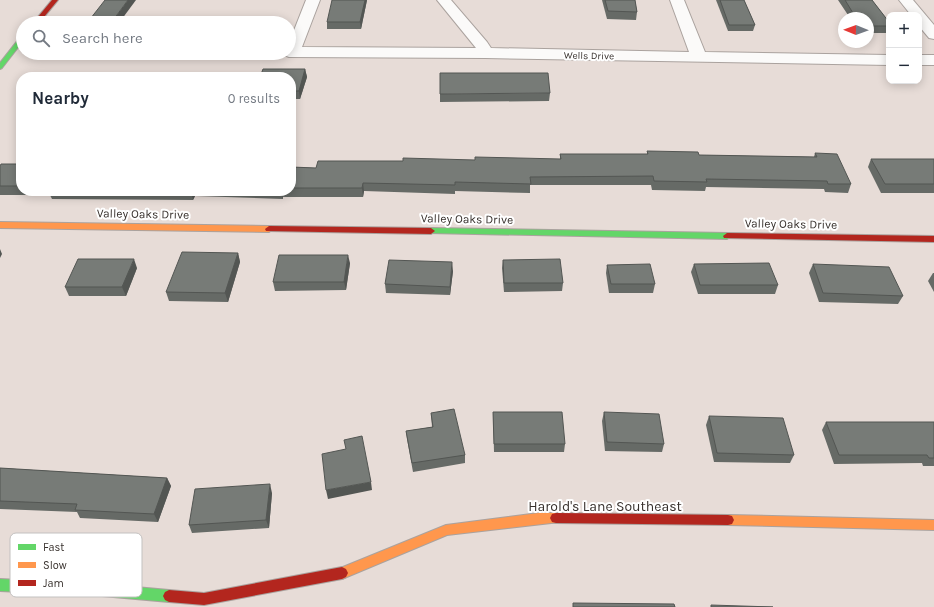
<!DOCTYPE html>
<meta charset="utf-8">
<style>
body{margin:0;font-family:Karla,sans-serif;background:#f2f2f3;color:#1f2937}
.controls{position:absolute;right:12px;top:12px;display:grid;overflow:hidden;border-radius:8px;box-shadow:0 2px 10px #0003}
.controls button{width:36px;height:36px;display:grid;place-items:center;padding:0;border:0;border-bottom:1px solid #e0e1e3;background:#fff;color:#1f2937;font:20px sans-serif}
.compass{position:absolute;left:838px;top:12px;width:36px;height:36px;border-radius:50%;background:#fff;box-shadow:0 2px 10px #0003;rotate:271deg}
.list{margin:0;padding:0;list-style:none}
h2{display:flex;justify-content:space-between;align-items:center;height:52px;margin:0;padding:0 16px;font-size:17px}
h2 small{font-size:13px;font-weight:400;color:#747a83}
.icon{flex:none;width:22px;height:22px;fill:none;stroke:currentColor;stroke-width:2;stroke-linecap:round;stroke-linejoin:round}
.map{position:relative;flex:none;width:934px;height:607px;overflow:hidden}
.search{position:absolute;background:#fff;box-shadow:0 2px 10px #0003;left:16px;top:16px;width:280px;height:44px;display:flex;align-items:center;gap:10px;box-sizing:border-box;padding:0 14px;border-radius:22px;color:#747a83;font-size:15px}
.panel{position:absolute;background:#fff;box-shadow:0 2px 10px #0003;left:16px;top:72px;width:280px;height:124px;border-radius:16px}
.map>svg:first-child{display:block}
</style>
<div class="map">
<svg width="934" height="607" viewBox="0 0 934 607">
<rect width="100%" height="100%" fill="#e7dcd7"/>
<g fill="none" stroke-linecap="round" stroke-linejoin="round">
<defs>
<g id="street">
<polygon points="306,0 320,0 302,47 476,48 437,0 451,0 487,42 491,48 689,52 670,0 684,0 705,52 889,55 889,65 485,58 289,57 284,55 282,53 289,53 289,43"/>
<polygon points="899,0 913,0 934,25 934,39 929,38 919,26 919,15 911,15"/>
<rect x="919" y="55" width="15" height="10"/>
</g>
<g id="fast">
<polygon points="23,35 23,41 2,68 0,69 0,63 21,36"/>
<polygon points="431,228 727,233 731,236 727,239 428,233 427,231 428,229"/>
<polygon points="0,579 102,584 169,590 173,592 175,596 173,600 169,602 102,596 0,591"/>
</g>
<g id="slow">
<polygon points="0,222 269,226 273,229 269,232 0,228"/>
<polygon points="539,513 556,513 560,514 562,518 560,522 447,535 342,579 338,577 336,573 338,569 446,525"/>
<polygon points="728,515 934,520 934,530 728,525 724,524 722,520 724,516"/>
</g>
<g id="jam">
<polygon points="52,0 58,0 39,23 33,23"/>
<polygon points="269,226 431,228 435,231 431,234 266,231 265,229"/>
<polygon points="727,233 934,236 934,242 724,238 723,236"/>
<polygon points="556,513 728,515 732,516 734,520 732,524 728,525 556,523 552,522 550,518 552,514"/>
<polygon points="342,567 346,569 348,573 346,577 342,579 204,605 169,602 165,600 163,596 165,592 169,590 204,593"/>
</g>
</defs>
<!-- street casing -->
<use href="#street" stroke="#aaa29e" stroke-width="2"/>
<!-- fast casing -->
<use href="#fast" stroke="#aaa29e" stroke-width="2"/>
<!-- slow casing -->
<use href="#slow" stroke="#aaa29e" stroke-width="2"/>
<!-- jam casing -->
<use href="#jam" stroke="#aaa29e" stroke-width="2"/>
<!-- street -->
<use href="#street" fill="#fbfaf9" fill-rule="evenodd"/>
<!-- fast -->
<use href="#fast" fill="#63d668" fill-rule="evenodd"/>
<!-- slow -->
<use href="#slow" fill="#ff974d" fill-rule="evenodd"/>
<!-- jam -->
<use href="#jam" fill="#b3261e" fill-rule="evenodd"/>
</g>
<!-- wall -->
<g fill="#666a66">
<polygon points="367,0 361,29 327,29 327,22"/>
<polygon points="602,0 635,0 637,12 636,20 607,19"/>
<polygon points="716,0 744,0 755,25 753,31 728,31"/>
<polygon points="838,0 872,0 889,22 889,33 868,33 868,18 850,18"/>
<polygon points="305,69 307,77 300,99 291,99 291,77"/>
<polygon points="550,93 549,101 440,102 440,94"/>
<polygon points="647,151 699,155 814,157 815,153 851,184 848,193 825,192 824,189 706,187 705,191 652,190 651,185 530,185 530,193 455,191 455,194 364,191 363,197 283,197 283,199 195,196 193,200 52,199 50,195 0,195 0,166 21,164 21,191 291,191 291,167 316,168 403,161 560,159 560,154 647,154"/>
<polygon points="871,159 934,159 934,193 881,193 868,167"/>
<polygon points="238,253 240,262 228,302 169,301 166,292"/>
<polygon points="503,260 563,283 562,291 504,292 502,268"/>
<polygon points="350,263 346,290 275,291 273,282"/>
<polygon points="694,264 778,285 775,294 698,294 691,272"/>
<polygon points="813,264 903,296 898,304 819,302 809,273"/>
<polygon points="607,265 655,284 653,293 609,293 606,273"/>
<polygon points="137,268 126,296 69,296 65,287"/>
<polygon points="453,271 450,295 386,293 385,284"/>
<polygon points="933,273 934,273 934,292 928,281"/>
<polygon points="493,412 565,444 564,452 494,452"/>
<polygon points="604,412 664,444 662,452 605,451 602,421"/>
<polygon points="431,413 465,455 465,463 413,472 407,439 406,431 432,427"/>
<polygon points="709,416 794,455 790,463 714,462 706,425"/>
<polygon points="826,422 934,422 934,466 923,466 922,463 834,464 822,430"/>
<polygon points="0,468 167,478 171,486 158,522 80,518 77,512 0,509"/>
<polygon points="272,493 269,528 192,533 189,525"/>
</g>
<!-- shaded-wall -->
<g fill="#535653">
<polygon points="128,0 136,0 119,23 111,23"/>
<polygon points="365,0 367,0 361,29 360,22"/>
<polygon points="305,69 307,77 300,99 299,91"/>
<polygon points="363,183 364,191 363,197 362,188"/>
<polygon points="191,191 193,191 195,196 193,200"/>
<polygon points="281,191 282,191 283,197 283,199"/>
<polygon points="0,249 2,254 0,258"/>
<polygon points="238,253 240,262 228,302 225,293"/>
<polygon points="348,255 350,263 346,290 344,282"/>
<polygon points="134,259 137,268 126,296 122,287"/>
<polygon points="452,262 453,271 450,295 450,287"/>
<polygon points="167,478 171,486 158,522 154,514"/>
<polygon points="371,482 372,490 328,499 326,490"/>
<polygon points="270,484 272,493 269,528 266,520"/>
</g>
<!-- building -->
<g fill="#777b77" stroke="#535653">
<polygon points="105,0 128,0 111,23 87,23"/>
<polygon points="332,0 365,0 360,22 327,22"/>
<polygon points="605,0 635,0 637,12 608,11"/>
<polygon points="720,0 744,0 755,25 729,25"/>
<polygon points="845,0 872,0 889,22 889,26 868,26 868,18 856,18"/>
<polygon points="263,69 305,69 299,91 291,91 291,77 260,77"/>
<polygon points="440,73 548,73 550,93 440,94"/>
<polygon points="647,151 698,152 699,155 817,157 815,153 837,154 851,184 828,184 827,181 706,179 707,182 654,181 653,176 530,177 531,184 455,182 455,185 363,183 362,188 291,188 291,167 316,168 318,161 403,161 403,158 475,160 475,157 561,159 560,154 648,154"/>
<polygon points="871,159 934,159 934,184 885,184"/>
<polygon points="1,164 21,164 21,186 0,186 0,166"/>
<polygon points="182,252 238,253 225,293 166,292"/>
<polygon points="279,255 348,255 344,282 273,282"/>
<polygon points="78,259 134,259 122,287 65,287"/>
<polygon points="560,259 563,283 504,283 503,260"/>
<polygon points="389,260 452,262 450,287 385,284"/>
<polygon points="769,263 778,285 700,285 694,264"/>
<polygon points="650,264 655,284 611,284 607,265"/>
<polygon points="813,264 889,267 903,296 823,293"/>
<polygon points="454,409 465,455 412,463 406,431 433,427 431,413"/>
<polygon points="493,412 562,412 565,444 494,444"/>
<polygon points="604,412 659,414 664,444 607,442"/>
<polygon points="709,416 783,418 794,455 717,453"/>
<polygon points="826,422 934,422 934,458 929,458 927,455 839,455"/>
<polygon points="362,436 371,482 326,490 322,454 346,449 344,440"/>
<polygon points="0,468 167,478 154,514 75,510 77,504 0,501"/>
<polygon points="270,484 266,520 189,525 195,489"/>
<polygon points="573,603 674,604 675,607 573,607"/>
<polygon points="711,605 773,607 711,607"/>
</g>
<g text-anchor="middle" stroke-width="4" stroke-linejoin="round" paint-order="stroke">
<!-- far-street labels -->
<g font-size="10" fill="#37302c" stroke="#fff">
<text transform="translate(589 55) rotate(1)" y="4">Wells Drive</text>
</g>
<!-- street labels -->
<g font-size="12" fill="#37302c" stroke="#fff">
<text transform="translate(143 214) rotate(1)" y="4">Valley Oaks Drive</text>
<text transform="translate(467 219) rotate(1)" y="4">Valley Oaks Drive</text>
<text transform="translate(791 224) rotate(1)" y="4">Valley Oaks Drive</text>
</g>
<!-- near-street labels -->
<g font-size="14" fill="#37302c" stroke="#fff">
<text x="605" y="511">Harold's Lane Southeast</text>
</g>
</g>
<!-- legend -->
<rect x="10" y="533" width="132" height="64" rx="6" fill="#fff" stroke="#c3c1c0" stroke-width="1"/>
<rect x="18" y="544" width="18" height="6" fill="#63d668"/>
<rect x="18" y="562" width="18" height="6" fill="#ff974d"/>
<rect x="18" y="580" width="18" height="6" fill="#b3261e"/>
<g font-size="11" fill="#37302c">
<text x="43" y="551">Fast</text>
<text x="43" y="569">Slow</text>
<text x="43" y="587">Jam</text>
</g>
</svg>
<div class="controls">
<button>+</button>
<button>−</button>
</div>
<svg class="compass" viewBox="-18 -18 36 36"><path d="M0-13l5 13h-10z" fill="#e53935"/><path d="M0 13l5-13h-10z" fill="#747a83"/></svg>
<div class="search"><svg class="icon" aria-label="search" viewBox="0 0 24 24"><circle cx="10" cy="10" r="6"/><path d="M15 15l6 6"/></svg>Search here</div>
<section class="panel">
<h2>Nearby<small>0 results</small></h2>
<ul class="list">
</ul>
</section>
</div>
